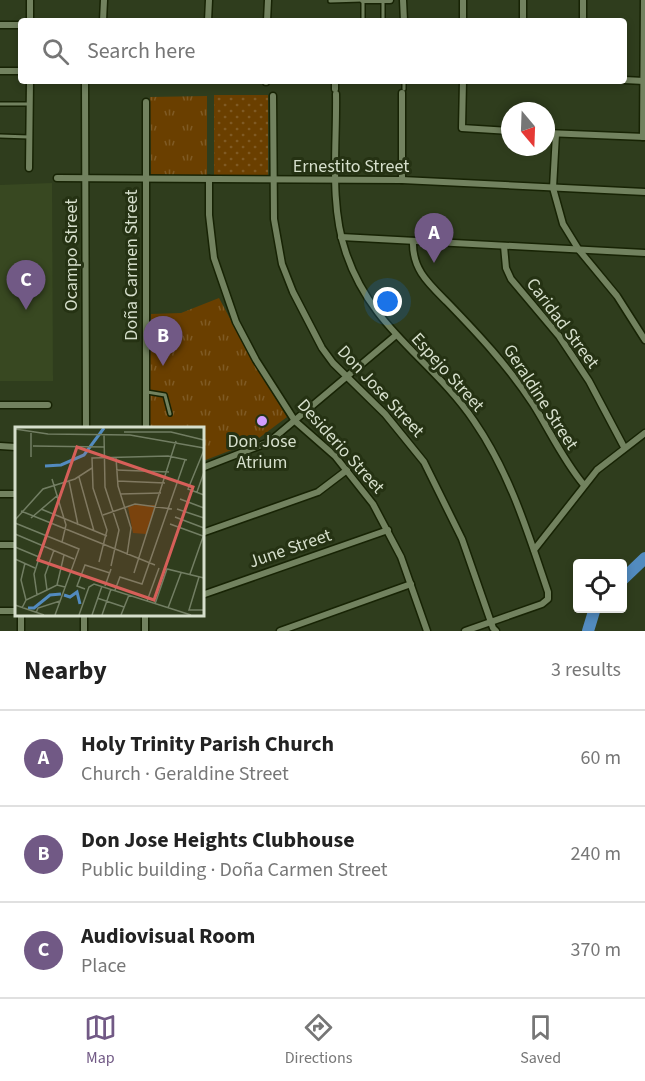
<!DOCTYPE html>
<meta charset="utf-8">
<style>
body{margin:0;font-family:"Source Sans 3",sans-serif;background:#f6f6f6;color:#222}
.controls{position:absolute;right:18px;bottom:18px;display:grid;overflow:hidden;border-radius:6px;box-shadow:0 3px 9px #0003}
.controls button{width:54px;height:54px;display:grid;place-items:center;padding:0;border:0;border-bottom:2px solid #e0e0e0;background:#fff;color:#222;font:30px sans-serif}
.compass{position:absolute;left:501px;top:102px;width:54px;height:54px;border-radius:50%;background:#fff;box-shadow:0 3px 9px #0003;rotate:161deg}
.you{position:absolute;left:388px;top:302px;width:21px;height:21px;margin:-15px;border:4px solid #fff;border-radius:50%;background:#1a73e8;box-shadow:0 0 0 9px #1a73e833}
.badge{display:grid;place-items:center;width:39px;height:39px;border-radius:50%;background:#715985;color:#fff;font-size:20px;font-weight:700}
.pin{position:absolute;translate:-50% -50px;filter:drop-shadow(0 2px 3px #0008)}
.pin::after{content:'';position:absolute;top:32px;width:21px;height:18px;background:inherit;clip-path:polygon(0 0,100% 0,50% 100%)}
.list{margin:0;padding:0;list-style:none}
h2{display:flex;justify-content:space-between;align-items:center;height:78px;margin:0;padding:0 24px;font-size:26px}
h2 small{font-size:20px;font-weight:400;color:#767676}
.list li{display:grid;grid-template-columns:39px 1fr auto;gap:18px;align-items:center;box-sizing:border-box;height:96px;padding:0 24px;border-top:2px solid #e0e0e0}
.list b{display:block;font-size:22px;white-space:nowrap}
.list p{margin:0;font-size:20px;white-space:nowrap;color:#767676}
.list em{font-size:20px;font-style:normal;color:#767676}
.icon{flex:none;width:33px;height:33px;fill:none;stroke:currentColor;stroke-width:2;stroke-linecap:round;stroke-linejoin:round}
.map{position:relative;flex:none;width:645px;height:631px;overflow:hidden}
.search{position:absolute;background:#fff;box-shadow:0 3px 9px #0003;left:18px;right:18px;top:18px;height:66px;display:flex;align-items:center;gap:15px;box-sizing:border-box;padding:0 21px;border-radius:6px;color:#767676;font-size:22px}
.sheet{height:366px;background:#fff}
nav{display:flex;justify-content:space-around;align-items:center;box-sizing:border-box;height:84px;border-top:2px solid #e0e0e0;background:#fff;font-size:16px;color:#767676}
nav a{display:grid;justify-items:center;gap:3px}
nav .on{color:#715985}
.map>svg:first-child{display:block}
</style>
<div class="map">
<svg width="645" height="631" viewBox="0 0 645 631">
<defs>
<pattern id="grass-dots" width="8" height="8" patternUnits="userSpaceOnUse" patternTransform="scale(1.5)"><rect width="8" height="8" fill="#6a3f00"/><path d="M2 2h.1M6 6h.1" fill="none" stroke="#7f5a24" stroke-width="1.8" stroke-linecap="round"/></pattern>
<pattern id="park-tufts" width="24" height="20" patternUnits="userSpaceOnUse" patternTransform="scale(1.5)"><rect width="24" height="20" fill="#6a3f00"/><path d="M3 7l-1-3M5 7V3M7 7l1-3M15 17l-1-3M17 17v-4M19 17l1-3" fill="none" stroke="#7f5a24"/></pattern>
</defs>
<rect width="100%" height="100%" fill="#2f3d1d"/>
<!-- built -->
<polygon fill="#384821" points="52,183 53,381 0,381 0,185"/>
<!-- grass -->
<rect fill="url(#grass-dots)" x="214" y="95" width="54" height="80"/>
<!-- park -->
<g fill="url(#park-tufts)">
<polygon points="207,96 207,175 151,175 150,97"/>
<polygon points="219,298 251,358 287,417 255,441 203,461 202,428 149,428 151,314 181,313"/>
</g>
<g fill="none" stroke-linecap="round" stroke-linejoin="round">
<!-- river -->
<g stroke="#528bbf" stroke-width="12">
<polyline points="622,580 645,558"/>
<polyline points="588,631 595,608"/>
</g>
<defs>
<g id="lane">
<polyline points="330,1 362,0"/>
<polyline points="363,21 363,0"/>
<polyline points="383,21 383,2"/>
<polyline points="404,89 404,81"/>
<polyline points="0,104 30,104"/>
<polyline points="0,136 29,137"/>
<polyline points="147,392 165,395 170,414"/>
</g>
<g id="street">
<polyline points="363,0 390,0"/>
<polyline points="403,0 404,21"/>
<polyline points="523,0 523,21"/>
<polyline points="30,21 30,0"/>
<polyline points="103,21 104,0"/>
<polyline points="208,21 209,0"/>
<polyline points="267,21 268,0"/>
<polyline points="463,21 463,0"/>
<polyline points="583,21 583,0"/>
<polyline points="0,25 21,25"/>
<polyline points="0,71 21,71"/>
<polyline points="624,80 644,81"/>
<polyline points="85,81 86,428"/>
<polyline points="463,81 462,128 510,131"/>
<polyline points="266,82 266,81"/>
<polyline points="335,89 335,81"/>
<path d="M 336,94 C 337,145 329,204 346,253 C 372,330 431,358 474,421 C 510,473 528,533 548,592 L 548,599 L 542,604 L 465,631"/>
<polyline points="273,96 274,219 282,264 293,292 322,348 333,363 385,414 424,462 462,539 493,628 496,631"/>
<polyline points="546,133 645,137"/>
<polyline points="556,134 553,188 563,224 579,250 617,296 645,340"/>
<polyline points="643,137 644,0"/>
<polyline points="29,168 30,81"/>
<polyline points="57,178 402,180 645,192"/>
<polyline points="209,179 209,215 214,258 236,322 256,360 295,421 335,456 373,504 401,557 427,631"/>
<polyline points="402,180 402,93"/>
<polyline points="341,237 645,253"/>
<path d="M 413,241 C 412,269 428,283 447,302 C 478,334 508,366 533,404 C 550,431 563,460 584,485"/>
<polyline points="504,246 506,268 511,279 559,336 589,381 624,447"/>
<polyline points="0,405 48,405"/>
<polyline points="146,428 146,102"/>
<polyline points="0,446 16,447"/>
<polyline points="202,468 269,442 395,336"/>
<polyline points="0,494 16,494"/>
<polyline points="202,533 318,492 347,470"/>
<polyline points="0,545 16,545"/>
<polyline points="534,550 597,470 645,433"/>
<polyline points="202,595 388,530"/>
<polyline points="0,611 16,611"/>
<polyline points="84,614 84,631"/>
<polyline points="145,614 145,631"/>
<polyline points="21,631 21,614"/>
<polyline points="280,631 411,584"/>
</g>
</defs>
<!-- lane casing -->
<use href="#lane" stroke="#172304" stroke-width="6"/>
<!-- street casing -->
<use href="#street" stroke="#172304" stroke-width="9"/>
<!-- lane -->
<use href="#lane" stroke="#72825f" stroke-width="3"/>
<!-- street -->
<use href="#street" stroke="#72825f" stroke-width="6"/>
</g>
<!-- markers -->
<circle fill="#d19dfe" stroke="#253213" stroke-width="2" cx="262" cy="421" r="6"/>
<g text-anchor="middle" stroke-width="6" stroke-linejoin="round" paint-order="stroke">
<!-- street labels -->
<g font-size="18" fill="#d6dfcc" stroke="#253213">
<text x="351" y="172">Ernestito Street</text>
<text transform="translate(71 255) rotate(-90)" y="6">Ocampo Street</text>
<text transform="translate(131 265) rotate(-90)" y="6">Doña Carmen Street</text>
<text transform="translate(563 323) rotate(53)" y="6">Caridad Street</text>
<text transform="translate(448 372) rotate(48)" y="6">Espejo Street</text>
<text transform="translate(381 391) rotate(47)" y="6">Don Jose Street</text>
<text transform="translate(541 397) rotate(57)" y="6">Geraldine Street</text>
<text transform="translate(341 446) rotate(48)" y="6">Desiderio Street</text>
<text transform="translate(290 548) rotate(-19)" y="6">June Street</text>
</g>
<!-- poi labels -->
<g font-size="18" fill="#d6dfcc" stroke="#253213">
<text x="262" y="447">Don Jose<tspan x="262" dy="21">Atrium</tspan></text>
</g>
</g>
<!-- overview -->
<g transform="translate(15 427)">
<rect width="189" height="189" fill="#2f3d1d"/>
<path d="M 120,78 L 141,78 L 131,107 L 118,106 L 113,80 Z" fill="#6a3f00"/>
<path fill="none" stroke="#528bbf" stroke-width="3" d="M 30,39 L 46,38 L 69,28 L 89,1M 49,168 L 55,170 L 62,165 L 65,177M 13,181 L 19,181 L 35,168 L 46,167"/>
<path fill="none" stroke="#727e63" stroke-width="1.5" d="M 0,2 L 33,7 L 115,8 L 189,21M 109,5 L 156,5 L 189,13M 89,7 L 90,60 L 104,103 L 96,139M 18,19 L 89,20M 189,23 L 173,62 L 189,68M 16,30 L 16,6M 101,31 L 103,59 L 116,101 L 112,128M 101,43 L 154,45M 64,50 L 79,104M 37,52 L 51,98 L 47,115M 54,54 L 63,98M 102,54 L 150,56M 182,65 L 189,45M 105,67 L 146,66M 165,72 L 189,81M 26,82 L 92,109M 162,82 L 189,91M 6,84 L 140,138M 88,88 L 120,77 L 157,82M 160,90 L 189,101M 16,91 L 43,68M 0,93 L 28,62 L 60,52 L 77,41M 0,96 L 64,122 L 40,188M 155,97 L 188,109M 0,107 L 59,132M 0,120 L 24,130M 0,132 L 20,141M 84,135 L 92,103 L 78,61 L 77,31 L 153,29 L 172,33M 10,136 L 6,153 L 11,173M 119,146 L 161,14M 175,147 L 189,107M 184,150 L 174,183 L 189,183M 42,158 L 49,128M 90,159 L 96,142M 70,162 L 62,159 L 70,138 L 95,146M 32,163 L 30,148 L 39,123M 100,163 L 105,150 L 127,157 L 170,33M 22,168 L 19,147 L 31,109M 82,171 L 109,180M 132,174 L 144,141M 140,177 L 152,142 L 189,151M 0,178 L 29,188M 7,181 L 11,173 L 32,163 L 42,158 L 50,160M 153,181 L 166,146M 21,186 L 23,181 L 45,174M 64,188 L 74,160 L 79,157 L 176,188M 77,188 L 87,159M 87,188 L 96,162M 106,188 L 114,168"/>
<path fill="#d65f59" fill-opacity="0.15" stroke="#d65f59" stroke-width="3" d="M 62,20 L 178,60 L 139,173 L 23,133 Z"/>
<rect width="189" height="189" fill="none" stroke="#d6dfcc" stroke-width="3"/>
</g>
</svg>
<div class="controls">
<button><svg class="icon" aria-label="locate" viewBox="0 0 24 24"><circle cx="12" cy="12" r="6"/><path d="M12 2v4M12 18v4M2 12h4M18 12h4"/></svg></button>
</div>
<svg class="compass" viewBox="-18 -18 36 36"><path d="M0-13l5 13h-10z" fill="#e53935"/><path d="M0 13l5-13h-10z" fill="#767676"/></svg>
<div class="you"></div>
<div class="pin badge" style="left:434px;top:263px">A</div>
<div class="pin badge" style="left:163px;top:366px">B</div>
<div class="pin badge" style="left:26px;top:310px">C</div>
<div class="search"><svg class="icon" aria-label="search" viewBox="0 0 24 24"><circle cx="10" cy="10" r="6"/><path d="M15 15l6 6"/></svg>Search here</div>
</div>
<section class="sheet">
<h2>Nearby<small>3 results</small></h2>
<ul class="list">
<li><span class="badge">A</span><div><b>Holy Trinity Parish Church</b><p>Church · Geraldine Street</p></div><em>60 m</em></li>
<li><span class="badge">B</span><div><b>Don Jose Heights Clubhouse</b><p>Public building · Doña Carmen Street</p></div><em>240 m</em></li>
<li><span class="badge">C</span><div><b>Audiovisual Room</b><p>Place</p></div><em>370 m</em></li>
</ul>
</section>
<nav>
<a class="on"><svg class="icon" aria-label="map" viewBox="0 0 24 24"><path d="M3 6l6-2 6 2 6-2v14l-6 2-6-2-6 2zM9 4v14M15 6v14"/></svg>Map</a>
<a><svg class="icon" aria-label="directions" viewBox="0 0 24 24"><path d="M12 3l9 9-9 9-9-9zM9 14v-3h6M13 9l2 2-2 2"/></svg>Directions</a>
<a><svg class="icon" aria-label="saved" viewBox="0 0 24 24"><path d="M7 4h10v16l-5-4-5 4z"/></svg>Saved</a>
</nav>
